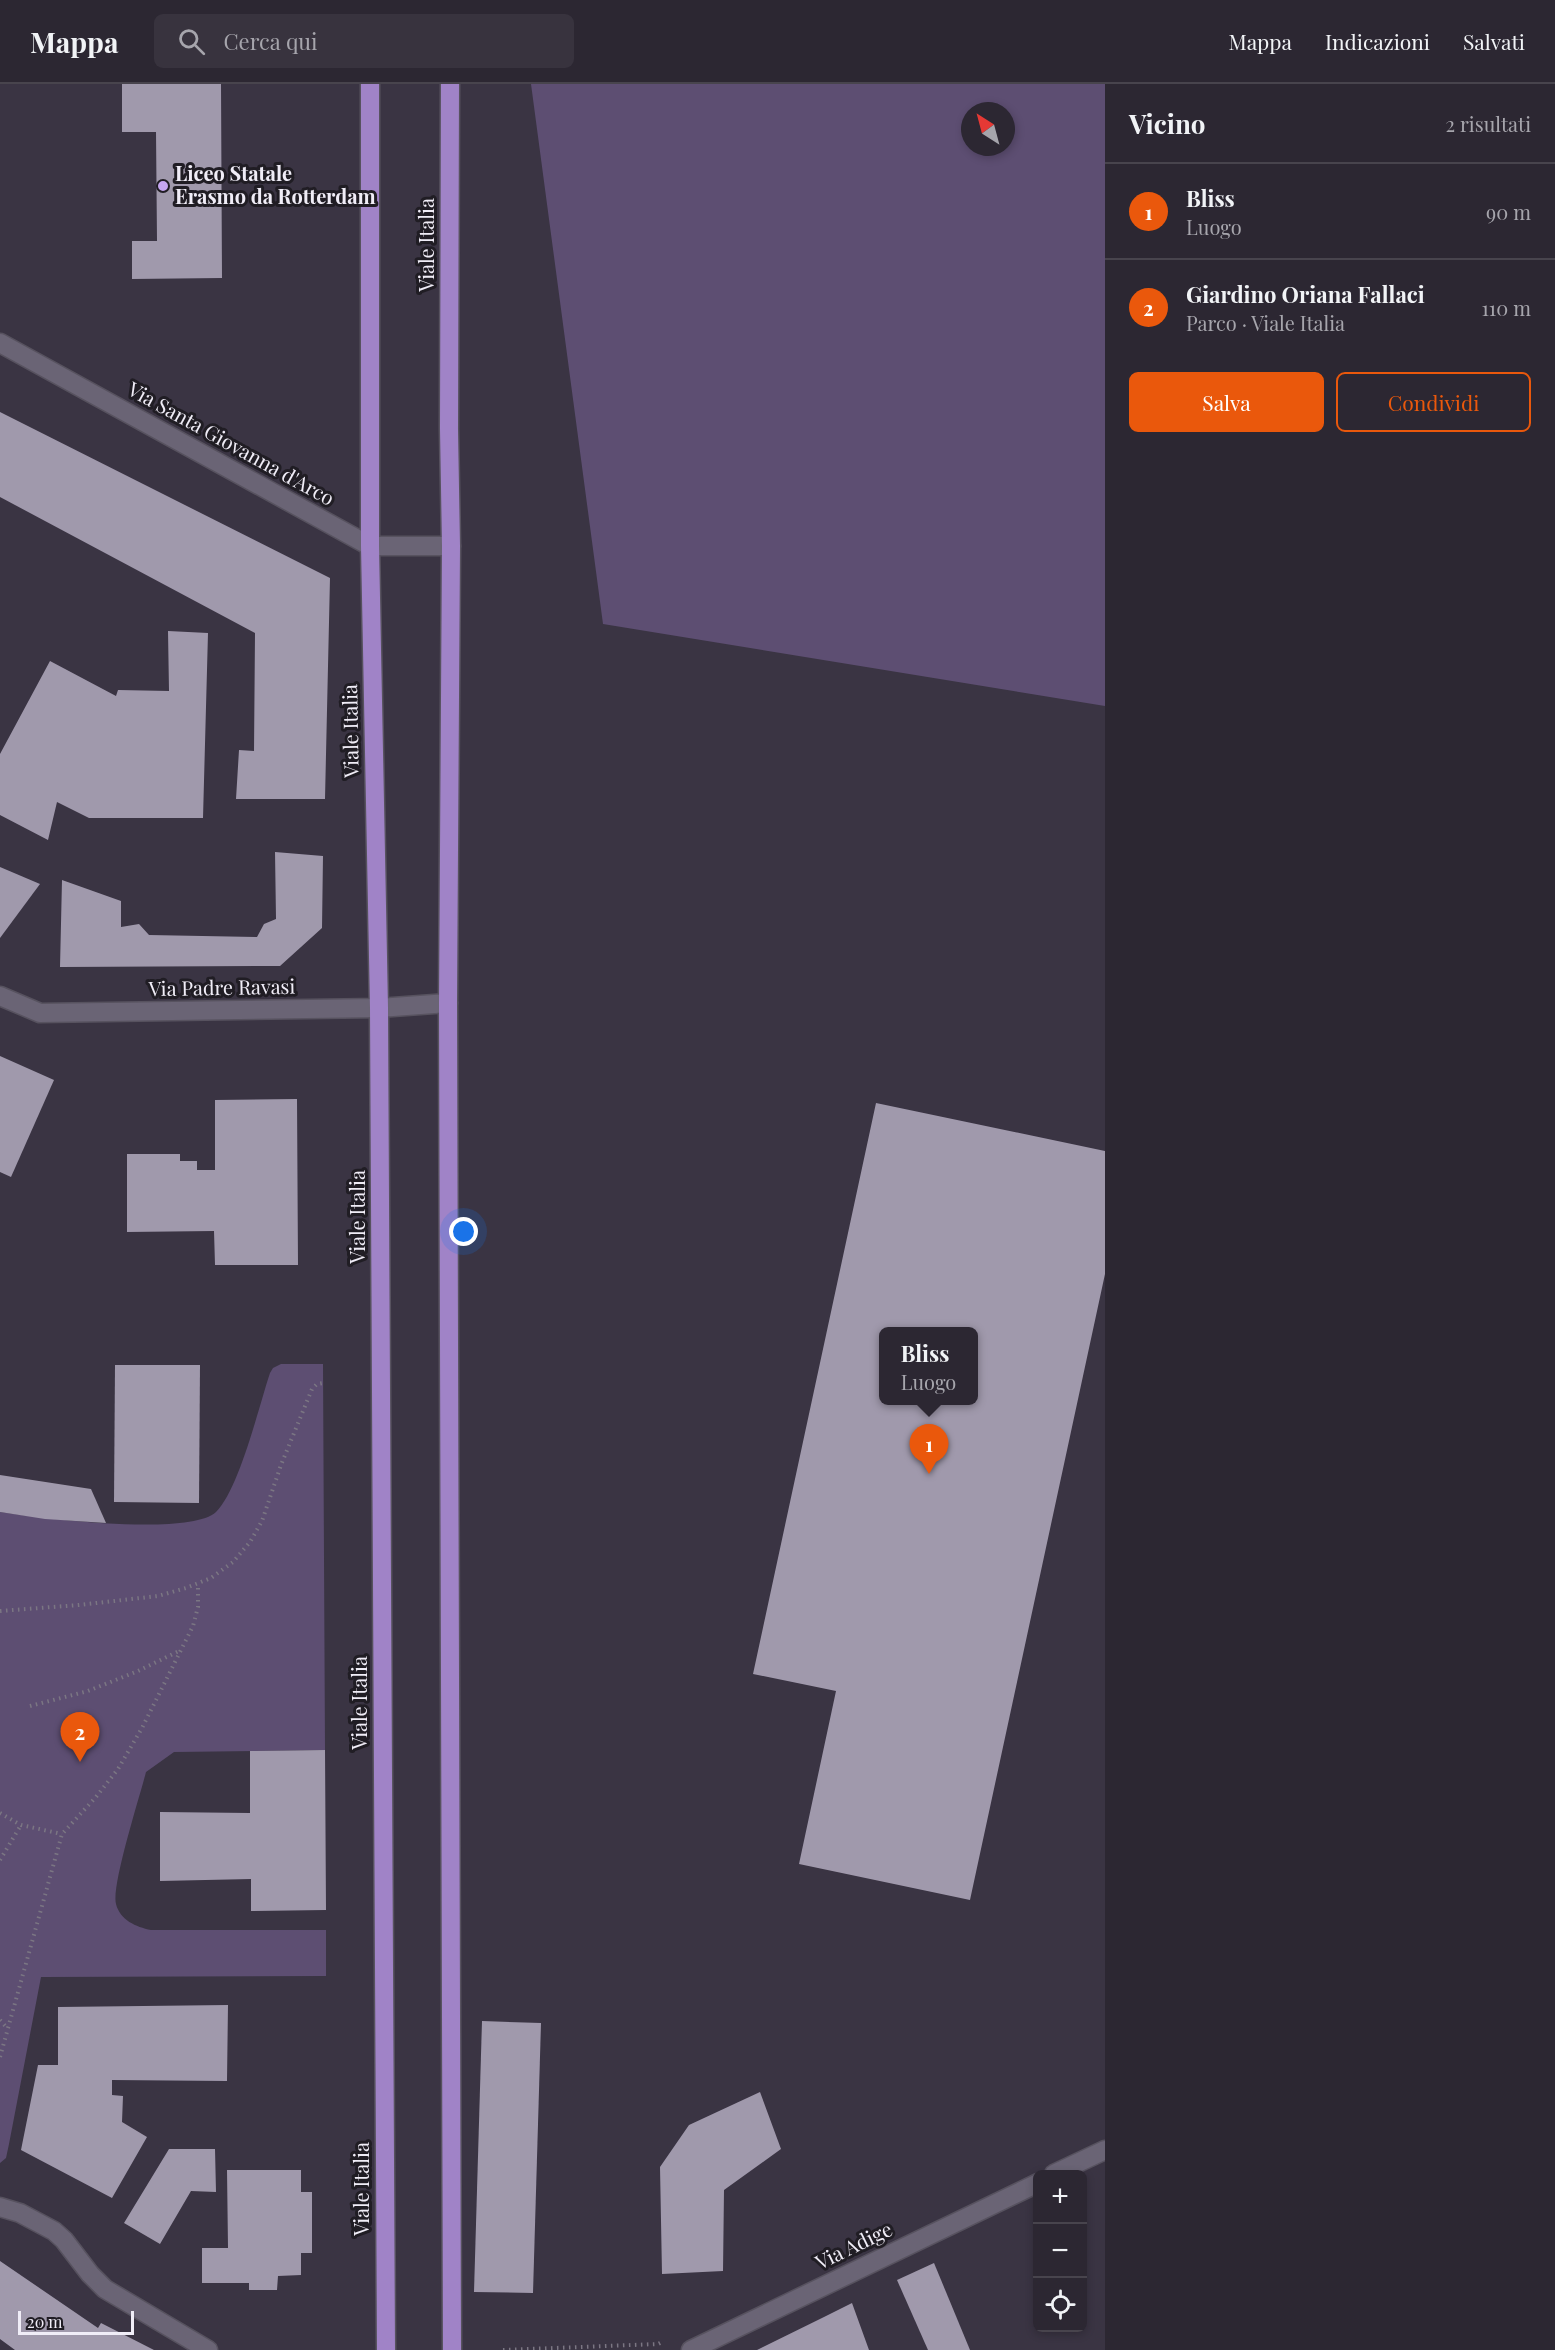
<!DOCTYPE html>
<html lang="it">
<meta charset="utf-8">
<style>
body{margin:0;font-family:"Playfair Display",serif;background:#38333e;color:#f1f3f6}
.controls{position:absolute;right:18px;bottom:18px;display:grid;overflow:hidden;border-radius:9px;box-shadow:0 3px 9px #0003}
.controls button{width:54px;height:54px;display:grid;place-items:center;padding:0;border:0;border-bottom:2px solid #48444d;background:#2c2732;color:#f1f3f6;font:30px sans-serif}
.compass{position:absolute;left:961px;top:18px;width:54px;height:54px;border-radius:50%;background:#2c2732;box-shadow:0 3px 9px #0003;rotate:324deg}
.scale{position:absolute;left:18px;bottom:15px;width:116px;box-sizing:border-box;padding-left:6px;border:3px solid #f0edf7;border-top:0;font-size:16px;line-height:21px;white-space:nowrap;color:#f0edf7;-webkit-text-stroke:4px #201d24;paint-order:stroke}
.you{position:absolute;left:464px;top:1148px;width:21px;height:21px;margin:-15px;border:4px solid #fff;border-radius:50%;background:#1a73e8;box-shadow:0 0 0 9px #1a73e833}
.badge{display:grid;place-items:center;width:39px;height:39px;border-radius:50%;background:#ea580c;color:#fff;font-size:20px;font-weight:700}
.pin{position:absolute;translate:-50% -50px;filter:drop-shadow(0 2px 3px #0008)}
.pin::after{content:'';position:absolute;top:32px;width:21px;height:18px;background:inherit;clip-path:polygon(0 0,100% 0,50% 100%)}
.popup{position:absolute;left:879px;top:1243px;width:99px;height:78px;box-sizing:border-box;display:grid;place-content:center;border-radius:9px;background:#2c2732;filter:drop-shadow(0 2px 4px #0005);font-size:20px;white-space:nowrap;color:#a6a5ac}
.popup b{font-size:22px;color:#f1f3f6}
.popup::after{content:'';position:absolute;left:50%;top:100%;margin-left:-12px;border:12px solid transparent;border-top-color:#2c2732}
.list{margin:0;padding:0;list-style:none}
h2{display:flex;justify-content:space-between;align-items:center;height:78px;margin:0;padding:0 24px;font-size:26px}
h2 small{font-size:20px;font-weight:400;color:#a6a5ac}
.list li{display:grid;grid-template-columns:39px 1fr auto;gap:18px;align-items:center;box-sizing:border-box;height:96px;padding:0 24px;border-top:2px solid #48444d}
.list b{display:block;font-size:22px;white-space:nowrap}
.list p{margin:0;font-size:20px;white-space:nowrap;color:#a6a5ac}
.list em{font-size:20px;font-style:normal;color:#a6a5ac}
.actions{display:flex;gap:12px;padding:18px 24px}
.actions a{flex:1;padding:14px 0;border:2px solid #ea580c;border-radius:9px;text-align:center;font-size:21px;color:#ea580c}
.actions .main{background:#ea580c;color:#fff}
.icon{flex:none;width:33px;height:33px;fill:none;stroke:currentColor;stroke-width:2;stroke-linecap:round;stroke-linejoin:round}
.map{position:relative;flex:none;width:1105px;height:2266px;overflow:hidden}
header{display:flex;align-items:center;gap:36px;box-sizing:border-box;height:84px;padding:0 30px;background:#2c2732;border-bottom:2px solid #48444d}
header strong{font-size:28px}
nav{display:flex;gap:33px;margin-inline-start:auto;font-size:21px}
.search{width:420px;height:54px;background:#38333e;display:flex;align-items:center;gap:15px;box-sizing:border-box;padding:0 21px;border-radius:9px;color:#a6a5ac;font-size:22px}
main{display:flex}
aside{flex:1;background:#2c2732}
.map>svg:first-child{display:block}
</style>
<header>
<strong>Mappa</strong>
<div class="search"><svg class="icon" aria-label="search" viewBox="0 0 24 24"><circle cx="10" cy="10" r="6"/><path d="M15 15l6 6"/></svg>Cerca qui</div>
<nav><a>Mappa</a><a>Indicazioni</a><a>Salvati</a></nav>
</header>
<main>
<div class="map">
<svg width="1105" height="2266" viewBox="0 0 1105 2266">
<rect width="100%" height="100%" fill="#3a3443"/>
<!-- green -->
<g fill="#5d4e72" fill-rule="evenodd">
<path d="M 531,0 L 1105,0 L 1105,622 L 603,540 ZM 970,27 L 1006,27 L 1006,63 L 970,63 Z"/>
<path d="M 281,1280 L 323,1280 L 325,1666 L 174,1668 L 146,1688 C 140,1712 111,1802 116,1820 C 120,1836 136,1843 151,1846 L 326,1846 L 326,1892 L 41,1893 L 9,2060 L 6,2074 L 0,2079 L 0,1428 C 38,1434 189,1453 216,1428 C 239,1406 259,1322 270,1289 L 273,1284 Z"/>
</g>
<!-- building -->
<g fill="#a099ac" fill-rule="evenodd">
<polygon points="122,0 221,0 222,194 132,195 132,157 157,157 156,48 122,48"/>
<polygon points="0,328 330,494 325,715 236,715 239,666 254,667 255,549 0,413"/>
<polygon points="168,547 208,549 203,734 89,734 57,718 48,756 0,731 0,670 50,577 116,612 118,606 169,607"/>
<polygon points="275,768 323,772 322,844 280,882 60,883 62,796 121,817 121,843 139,840 149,851 257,853 264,840 276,835"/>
<polygon points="0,783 40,800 0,854"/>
<polygon points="0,972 54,996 11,1093 0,1088"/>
<polygon points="297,1015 298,1181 215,1181 214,1147 127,1148 127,1070 180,1070 180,1077 197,1077 197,1086 215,1086 215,1016"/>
<path d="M 876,1019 L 1105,1067 L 1105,1190 L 970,1816 L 799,1780 L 836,1607 L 753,1590 ZM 884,1248 L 974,1248 L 974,1316 L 884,1316 Z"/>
<polygon points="115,1281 200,1281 199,1419 114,1418"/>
<polygon points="0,1391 91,1405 106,1439 45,1435 0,1428"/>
<polygon points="325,1666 326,1826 251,1827 251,1795 160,1797 160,1728 250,1729 250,1667"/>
<polygon points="228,1921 227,1997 112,1996 112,2011 123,2012 122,2038 147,2053 112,2114 21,2066 38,1981 58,1981 58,1923"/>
<polygon points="482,1937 541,1939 533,2209 474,2208"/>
<polygon points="760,2008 781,2065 724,2106 723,2187 662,2190 660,2083 689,2041"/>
<polygon points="169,2065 215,2065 216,2108 191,2107 160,2160 124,2139"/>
<polygon points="227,2086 301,2086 301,2108 312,2108 312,2169 301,2169 301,2191 278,2192 277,2206 249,2206 249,2199 202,2199 202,2164 228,2164"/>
<polygon points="0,2177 98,2244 101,2239 154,2266 15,2266 0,2255"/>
<polygon points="934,2179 970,2266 928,2266 897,2196"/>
<polygon points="852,2219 869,2266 757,2266 824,2233"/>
</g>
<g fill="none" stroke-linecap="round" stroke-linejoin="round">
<defs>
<g id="minor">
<polyline points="0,259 370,462 451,462"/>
<polyline points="0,912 40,929 379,924 448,919"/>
<polyline points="1054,2090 1105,2066"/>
<polyline points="0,2123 20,2129 54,2147 64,2156 90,2190 105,2205 208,2266"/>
<polyline points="691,2266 1038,2099"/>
</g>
<g id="major">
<polyline points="370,0 370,462 379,924 386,2266"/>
<polyline points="450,0 449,345 451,462 448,919 452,2266"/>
</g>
</defs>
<!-- minor casing -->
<use href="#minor" stroke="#57525f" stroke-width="21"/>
<!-- major casing -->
<use href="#major" stroke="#57525f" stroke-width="21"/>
<!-- path -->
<g stroke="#7b7683" stroke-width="4" stroke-dasharray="1.5 4.5" stroke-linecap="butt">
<polyline points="0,1527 79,1521 158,1512 186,1504 211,1494 233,1478 250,1458 262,1437 281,1381 312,1305 317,1300 323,1299"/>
<polyline points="30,1622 88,1607 138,1587 181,1566"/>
<polyline points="0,1729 21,1741 62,1750"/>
<polyline points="0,1776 21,1741"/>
<polyline points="0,1936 7,1944"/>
<polyline points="0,1973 62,1750 96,1713 118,1685 142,1644 193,1542 198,1523 198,1500"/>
<polyline points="503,2266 658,2260 662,2258"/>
</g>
<!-- minor -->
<use href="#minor" stroke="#6a6475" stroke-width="18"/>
<!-- major -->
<use href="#major" stroke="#a083c7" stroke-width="18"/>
</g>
<!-- markers -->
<circle fill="#c5a6f0" stroke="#201d24" stroke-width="2" cx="163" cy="102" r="6"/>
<g text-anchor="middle" stroke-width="6" stroke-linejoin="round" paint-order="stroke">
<!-- poi labels -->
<g font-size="20" font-weight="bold" fill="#f0edf7" stroke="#201d24" text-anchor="start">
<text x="175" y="97">Liceo Statale<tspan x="175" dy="23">Erasmo da Rotterdam</tspan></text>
</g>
<!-- street labels -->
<g font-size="20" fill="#f0edf7" stroke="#201d24">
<text transform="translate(427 161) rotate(-90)" y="7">Viale Italia</text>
<text transform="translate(231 360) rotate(29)" y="7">Via Santa Giovanna d'Arco</text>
<text transform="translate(351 647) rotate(-91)" y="7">Viale Italia</text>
<text transform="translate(222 904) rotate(-1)" y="7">Via Padre Ravasi</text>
<text transform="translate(358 1133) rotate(-90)" y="7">Viale Italia</text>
<text transform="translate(360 1619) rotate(-90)" y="7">Viale Italia</text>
<text transform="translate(362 2105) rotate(-90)" y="7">Viale Italia</text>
<text transform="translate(854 2162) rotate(-26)" y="7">Via Adige</text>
</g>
</g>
</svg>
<div class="controls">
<button>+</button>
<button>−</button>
<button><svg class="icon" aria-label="locate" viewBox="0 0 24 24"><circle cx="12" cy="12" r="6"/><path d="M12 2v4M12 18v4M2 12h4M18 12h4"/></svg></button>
</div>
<svg class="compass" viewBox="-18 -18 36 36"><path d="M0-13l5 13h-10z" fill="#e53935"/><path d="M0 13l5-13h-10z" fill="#a6a5ac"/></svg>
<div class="scale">20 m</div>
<div class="you"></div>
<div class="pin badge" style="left:929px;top:1390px">1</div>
<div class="popup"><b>Bliss</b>Luogo</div>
<div class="pin badge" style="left:80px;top:1678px">2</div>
</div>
<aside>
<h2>Vicino<small>2 risultati</small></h2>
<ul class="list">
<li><span class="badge">1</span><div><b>Bliss</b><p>Luogo</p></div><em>90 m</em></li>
<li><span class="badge">2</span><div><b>Giardino Oriana Fallaci</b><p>Parco · Viale Italia</p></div><em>110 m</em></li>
</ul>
<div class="actions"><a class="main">Salva</a><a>Condividi</a></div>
</aside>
</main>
